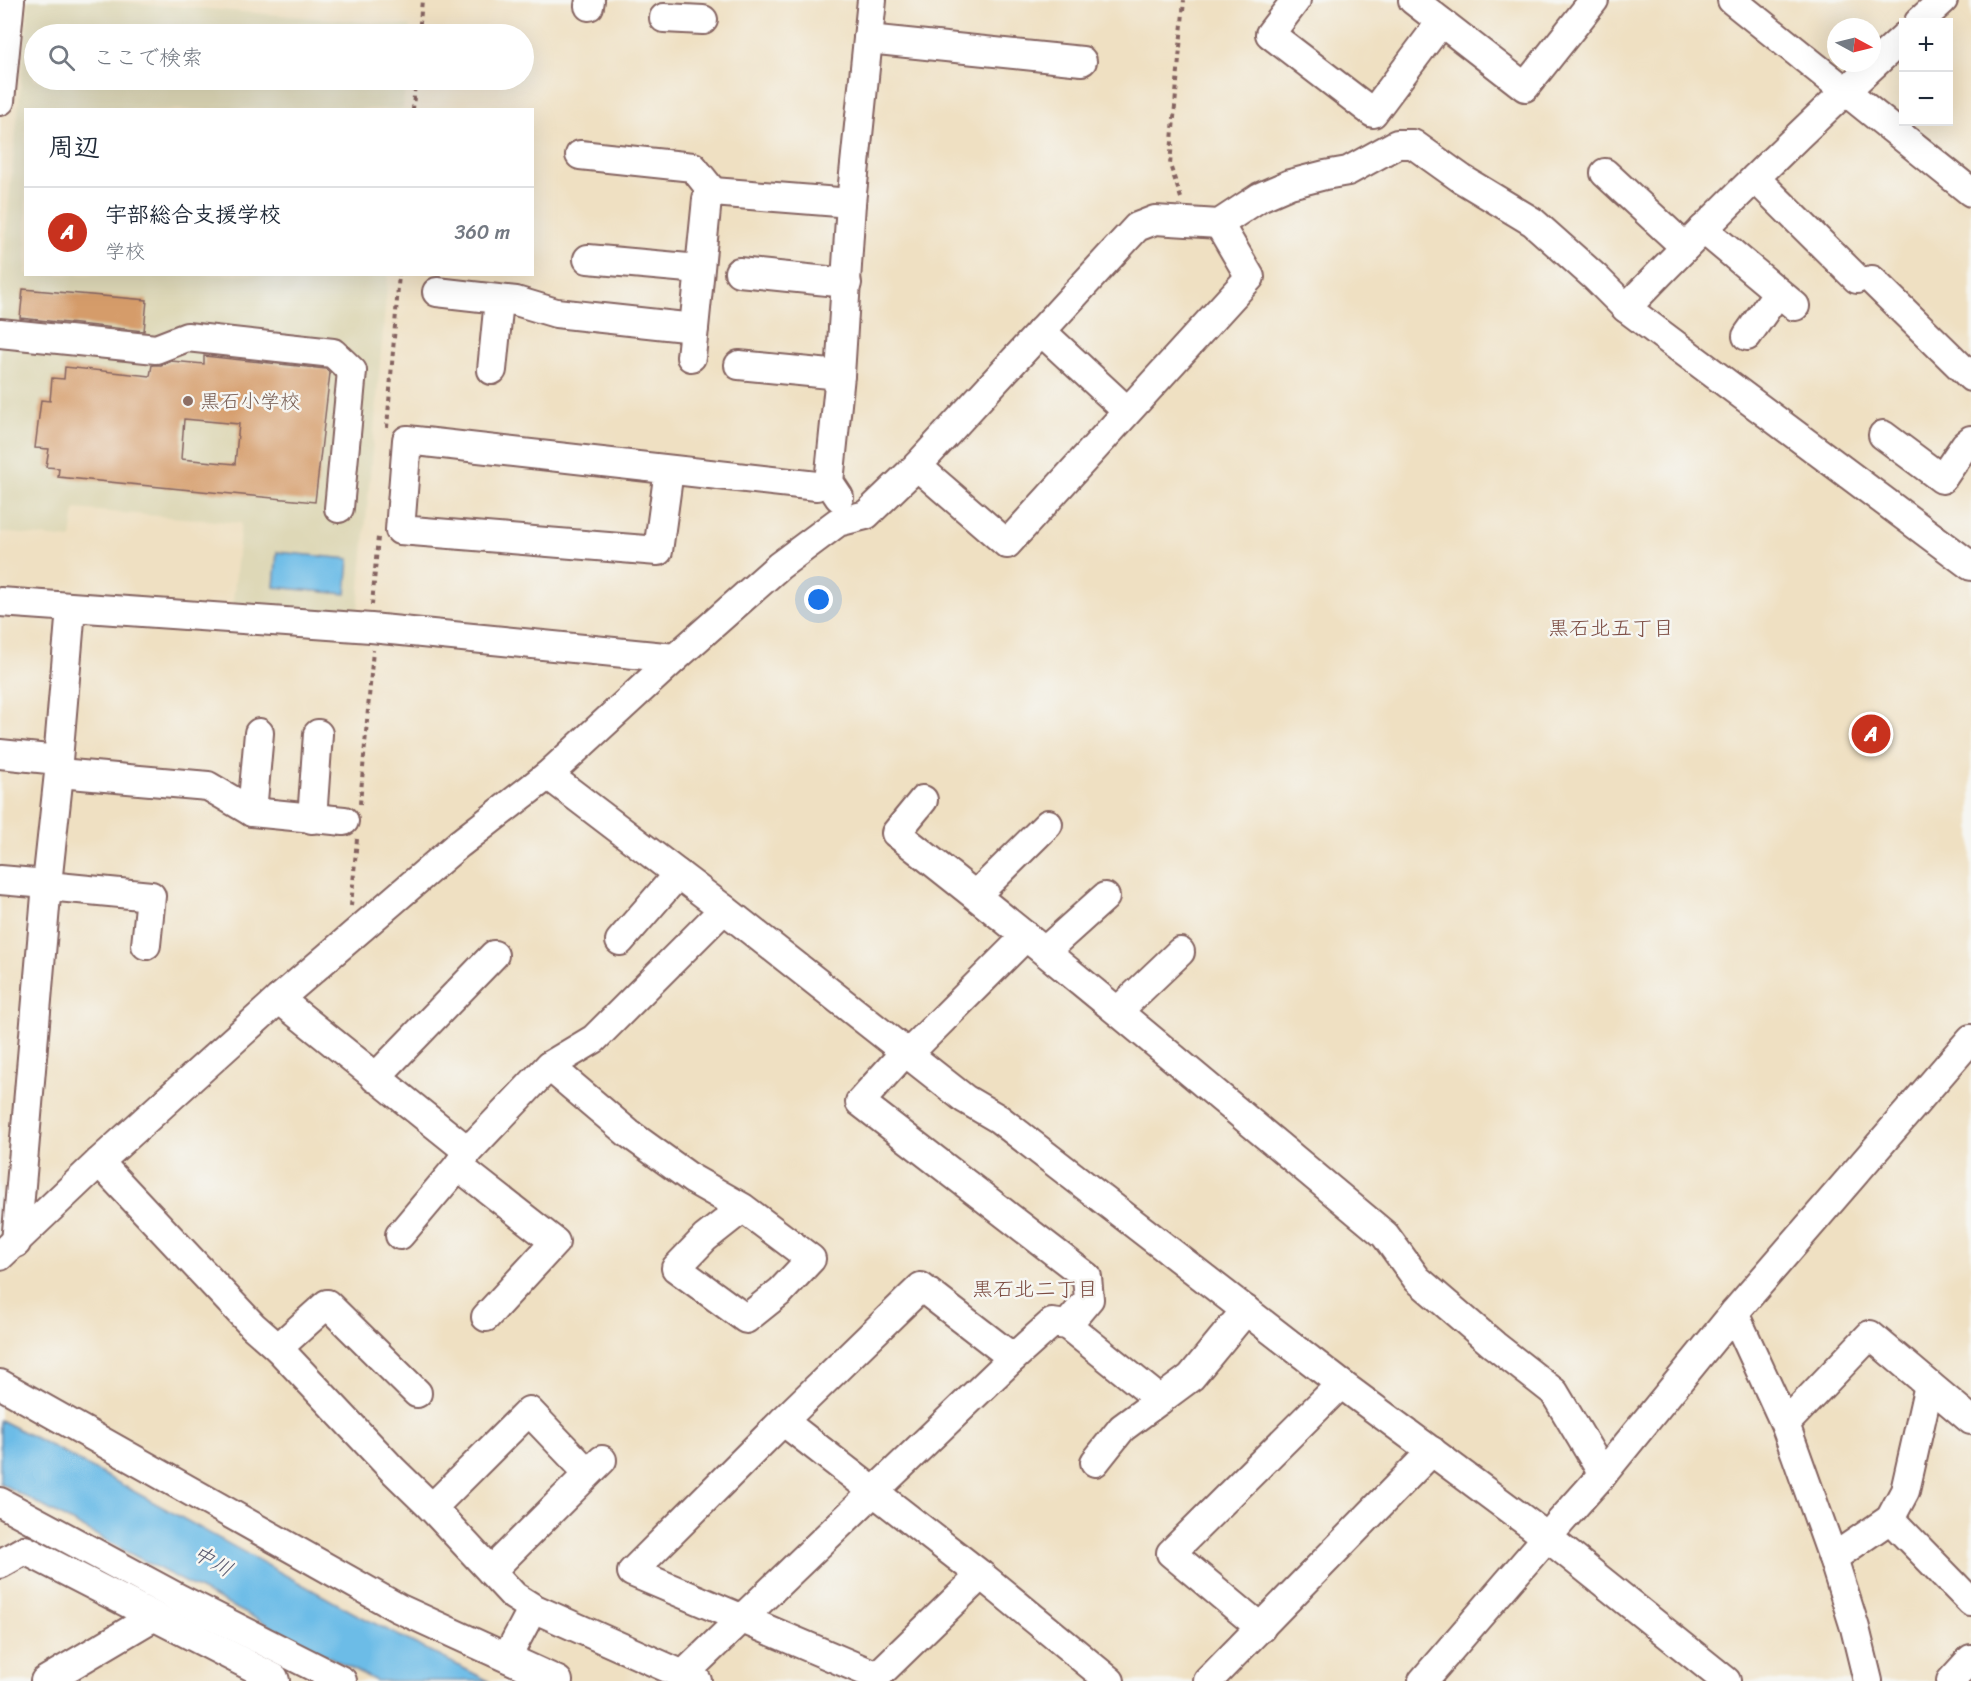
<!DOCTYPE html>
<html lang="ja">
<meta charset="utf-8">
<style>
body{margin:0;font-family:Sriracha,"Klee One",sans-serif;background:#f2f2f3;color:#1f2937}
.controls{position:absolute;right:18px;top:18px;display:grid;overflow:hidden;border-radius:0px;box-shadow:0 6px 24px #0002}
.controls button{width:54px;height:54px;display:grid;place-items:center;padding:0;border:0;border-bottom:2px solid #e0e1e3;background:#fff;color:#1f2937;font:30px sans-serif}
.compass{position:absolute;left:1827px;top:18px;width:54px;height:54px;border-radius:50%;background:#fff;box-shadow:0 6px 24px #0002;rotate:97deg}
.you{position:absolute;left:819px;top:600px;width:21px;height:21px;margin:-15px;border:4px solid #fff;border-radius:50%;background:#1a73e8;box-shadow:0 0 0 9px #1a73e833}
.badge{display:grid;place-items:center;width:39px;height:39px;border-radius:50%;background:#c8321e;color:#fff;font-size:20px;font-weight:700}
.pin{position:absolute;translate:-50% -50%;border:3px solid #fff;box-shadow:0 2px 6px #0006}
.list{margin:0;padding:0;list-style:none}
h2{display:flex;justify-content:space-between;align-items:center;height:78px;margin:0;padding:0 24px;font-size:26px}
h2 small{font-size:20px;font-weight:400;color:#747a83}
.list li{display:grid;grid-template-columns:39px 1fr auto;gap:18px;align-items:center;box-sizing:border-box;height:90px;padding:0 24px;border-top:2px solid #e0e1e3}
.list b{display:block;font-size:22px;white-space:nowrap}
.list p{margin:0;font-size:20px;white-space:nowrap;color:#747a83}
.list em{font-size:20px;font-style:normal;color:#747a83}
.icon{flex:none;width:33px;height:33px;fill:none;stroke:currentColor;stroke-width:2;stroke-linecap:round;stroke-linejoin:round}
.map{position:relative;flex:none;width:1971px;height:1681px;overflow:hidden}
.search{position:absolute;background:#fff;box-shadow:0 6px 24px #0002;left:24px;top:24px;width:510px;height:66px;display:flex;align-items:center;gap:15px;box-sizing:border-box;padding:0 21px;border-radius:33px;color:#747a83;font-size:22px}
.panel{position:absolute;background:#fff;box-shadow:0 6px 24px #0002;left:24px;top:108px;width:510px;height:168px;border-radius:0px}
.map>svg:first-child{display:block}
</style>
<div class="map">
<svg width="1971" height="1681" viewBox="0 0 1971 1681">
<rect width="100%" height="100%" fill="#f6f6f2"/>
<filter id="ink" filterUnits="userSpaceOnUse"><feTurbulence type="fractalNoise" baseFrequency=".0167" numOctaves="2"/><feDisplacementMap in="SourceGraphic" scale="12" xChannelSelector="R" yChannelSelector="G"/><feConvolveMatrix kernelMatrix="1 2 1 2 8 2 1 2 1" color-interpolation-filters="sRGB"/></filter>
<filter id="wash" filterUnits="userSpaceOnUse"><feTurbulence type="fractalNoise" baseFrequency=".008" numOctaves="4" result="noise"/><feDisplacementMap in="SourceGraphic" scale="24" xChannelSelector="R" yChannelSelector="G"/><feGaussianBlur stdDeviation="1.35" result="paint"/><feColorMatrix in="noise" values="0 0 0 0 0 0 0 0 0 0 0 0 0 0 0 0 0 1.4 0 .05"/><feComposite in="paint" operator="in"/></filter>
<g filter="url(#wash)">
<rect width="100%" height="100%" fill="#efe0c2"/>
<!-- built -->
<polygon fill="#ded8b7" points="29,0 100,0 410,26 409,34 34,34 34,80 405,80 403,109 26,110 26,274 388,275 357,621 232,612 241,523 75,509 71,539 0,532 0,293"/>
<!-- water -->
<g fill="#6cbce7" stroke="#5b6e89" stroke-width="1.5">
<polygon points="277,552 349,559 346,594 274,587"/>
<polygon points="0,1420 59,1450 354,1613 489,1681 376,1681 133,1555 0,1483"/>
</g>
<g id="blocks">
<!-- building -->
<g fill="#d59c6b" fill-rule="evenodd">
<polygon points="23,289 147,300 144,331 20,318"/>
<path d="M 204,356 L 326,369 L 330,373 L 315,502 L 58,477 L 59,468 L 46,467 L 49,449 L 35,448 L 41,400 L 50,401 L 52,378 L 64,379 L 65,367 L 150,376 L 152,365 L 161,365 L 171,361 L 204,364 ZM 184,419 L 239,424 L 235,464 L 181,459 Z"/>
</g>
</g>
</g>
<g filter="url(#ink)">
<use href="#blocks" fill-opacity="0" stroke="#846360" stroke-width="1.5"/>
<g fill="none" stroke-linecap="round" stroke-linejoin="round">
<defs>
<g id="minor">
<polyline points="1296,0 1270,34 1373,113 1441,22"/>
<polyline points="1413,0 1525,87 1594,0"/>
<polyline points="1732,0 1971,192"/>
<polyline points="589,6 590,0"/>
<polyline points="664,18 703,20"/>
<polyline points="1919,22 1943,0"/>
<polyline points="868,39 1082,61"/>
<polyline points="0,101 10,0"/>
<polyline points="580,155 693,167 713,192"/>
<polyline points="1605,173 1685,247"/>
<polyline points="1755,178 1857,279"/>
<polyline points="1703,229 1795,306"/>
<polyline points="588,259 699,269"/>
<polyline points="739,272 847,283"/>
<polyline points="1872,280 1971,377"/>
<polyline points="437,292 516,301 556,313 694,328 707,199 713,192 851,203"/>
<path d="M 1626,308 C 1716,215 1808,124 1904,37"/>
<polyline points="1041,331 1127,411"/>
<polyline points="0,333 156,349 187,337 333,353 352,371 339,508"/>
<polyline points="1747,336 1778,292"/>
<polyline points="691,357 694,328"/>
<polyline points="739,365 840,375"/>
<polyline points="492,370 499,300"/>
<polyline points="1883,435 1942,479 1965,445 1971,440"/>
<polyline points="917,466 1007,544 1250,277 1219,224"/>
<polyline points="669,470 658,551 400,530 407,440 817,486 829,482"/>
<polyline points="839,497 829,482 840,375 851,203 872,0"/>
<polyline points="0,602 371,628 675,658"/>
<polyline points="0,754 58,760"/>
<polyline points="59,773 208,786 252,812 344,821"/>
<polyline points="548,775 724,909 965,1099 999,1119 1341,1384 1547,1537 1726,1681"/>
<path d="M 923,800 L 896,833 C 1063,963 1223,1100 1385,1235 L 1417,1279 L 1494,1345 L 1554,1392 L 1603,1474"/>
<polyline points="252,812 259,733"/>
<polyline points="312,819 318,734"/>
<polyline points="0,880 47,884 58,887 151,896 146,945"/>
<polyline points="976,895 1048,824"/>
<polyline points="1026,936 916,1046 905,1052 860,1102 1087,1277 1089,1299 1067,1325 1160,1400 1122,1428 1095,1462"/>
<polyline points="620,941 678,874"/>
<polyline points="1045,951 1105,897"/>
<polyline points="279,999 468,1151"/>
<polyline points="1118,1011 1180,952"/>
<polyline points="549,1066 628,1133 692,1179 743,1208 811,1259 781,1291 746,1319 676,1268 705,1238 743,1208"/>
<polyline points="375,1078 494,955"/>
<polyline points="99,1162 253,1326 278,1348 393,1470 432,1508 514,1596 533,1608 697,1681"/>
<polyline points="458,1166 555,1242 486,1317"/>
<polyline points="400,1235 458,1166 468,1151 549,1066 594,1039 724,909"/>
<polyline points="16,1243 47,884 59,773 58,760 71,608"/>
<polyline points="0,1256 99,1162 279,999 459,844 548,775 675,658 779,566 838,522 866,515 917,466 1137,227 1155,220 1219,224 1260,197 1290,184 1325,175 1348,171 1397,144 1413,144 1462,179 1533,222 1596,278 1626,308 1971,566"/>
<polyline points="1734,1313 1785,1424 1833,1558 1855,1628 1868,1681"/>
<polyline points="278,1348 327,1304 417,1393"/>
<polyline points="0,1384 398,1608 558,1681"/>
<polyline points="1160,1400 1191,1377 1246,1310"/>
<polyline points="783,1421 981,1575 1110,1681"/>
<polyline points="1785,1424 1870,1335 1971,1420"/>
<polyline points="0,1502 180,1599 342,1681"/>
<polyline points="432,1508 529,1411 588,1473"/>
<polyline points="1890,1519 1971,1602"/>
<polyline points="1833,1558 1890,1519 1905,1491 1929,1385"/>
<polyline points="0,1564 25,1550 274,1678 275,1681"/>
<polyline points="491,1571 602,1460"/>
<polyline points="981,1575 877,1676 632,1572 783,1421 921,1287 1013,1358"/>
<polyline points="1261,1628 1171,1553 1341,1384"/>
<polyline points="507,1657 533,1608"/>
<polyline points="683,1675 1013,1358 1052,1323 1067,1325"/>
<polyline points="45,1681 153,1617"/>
<polyline points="1208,1681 1432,1451"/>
<polyline points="1423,1681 1547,1537 1603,1474 1734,1313 1971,1039"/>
<polyline points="1951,1681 1971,1659"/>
</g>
</defs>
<!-- minor casing -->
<use href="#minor" stroke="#846360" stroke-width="32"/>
<!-- path -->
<g stroke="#846360" stroke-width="4" stroke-dasharray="4.5 4.5" stroke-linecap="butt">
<polyline points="419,34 422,0"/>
<polyline points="413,110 415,80"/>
<polyline points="1181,198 1170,165 1184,0"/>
<polyline points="387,428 399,274"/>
<polyline points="372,605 378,537"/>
<polyline points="360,804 373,650"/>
<polyline points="351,906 357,839"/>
</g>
<!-- minor -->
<use href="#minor" stroke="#fff" stroke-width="28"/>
</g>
</g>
<!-- markers -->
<circle fill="#8d6e63" stroke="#f6f6f2" stroke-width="2" cx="188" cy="401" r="6"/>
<g text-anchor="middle" stroke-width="5" stroke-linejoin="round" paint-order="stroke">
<!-- education labels -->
<g font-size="20" fill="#785e54" stroke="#f6f6f2" text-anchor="start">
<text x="200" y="408">黒石小学校</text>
</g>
<!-- neighbourhood labels -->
<g font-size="21" fill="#7b4b41" stroke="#f6f6f2">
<text x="1611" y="635">黒石北五丁目</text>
<text x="1035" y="1296">黒石北二丁目</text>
</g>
<!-- water labels -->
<g font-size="21" font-style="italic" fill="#56566d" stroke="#f6f6f2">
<text transform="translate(213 1561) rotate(30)" y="7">中川</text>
</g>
</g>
</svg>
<div class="controls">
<button>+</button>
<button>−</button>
</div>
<svg class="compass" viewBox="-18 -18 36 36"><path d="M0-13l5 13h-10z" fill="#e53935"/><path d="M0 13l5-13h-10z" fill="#747a83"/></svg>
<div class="you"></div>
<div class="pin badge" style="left:1871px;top:734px">A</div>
<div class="search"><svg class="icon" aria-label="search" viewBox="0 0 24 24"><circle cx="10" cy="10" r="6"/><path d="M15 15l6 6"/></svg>ここで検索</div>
<section class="panel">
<h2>周辺<small></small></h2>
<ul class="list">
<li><span class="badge">A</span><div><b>宇部総合支援学校</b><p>学校</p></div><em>360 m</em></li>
</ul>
</section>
</div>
